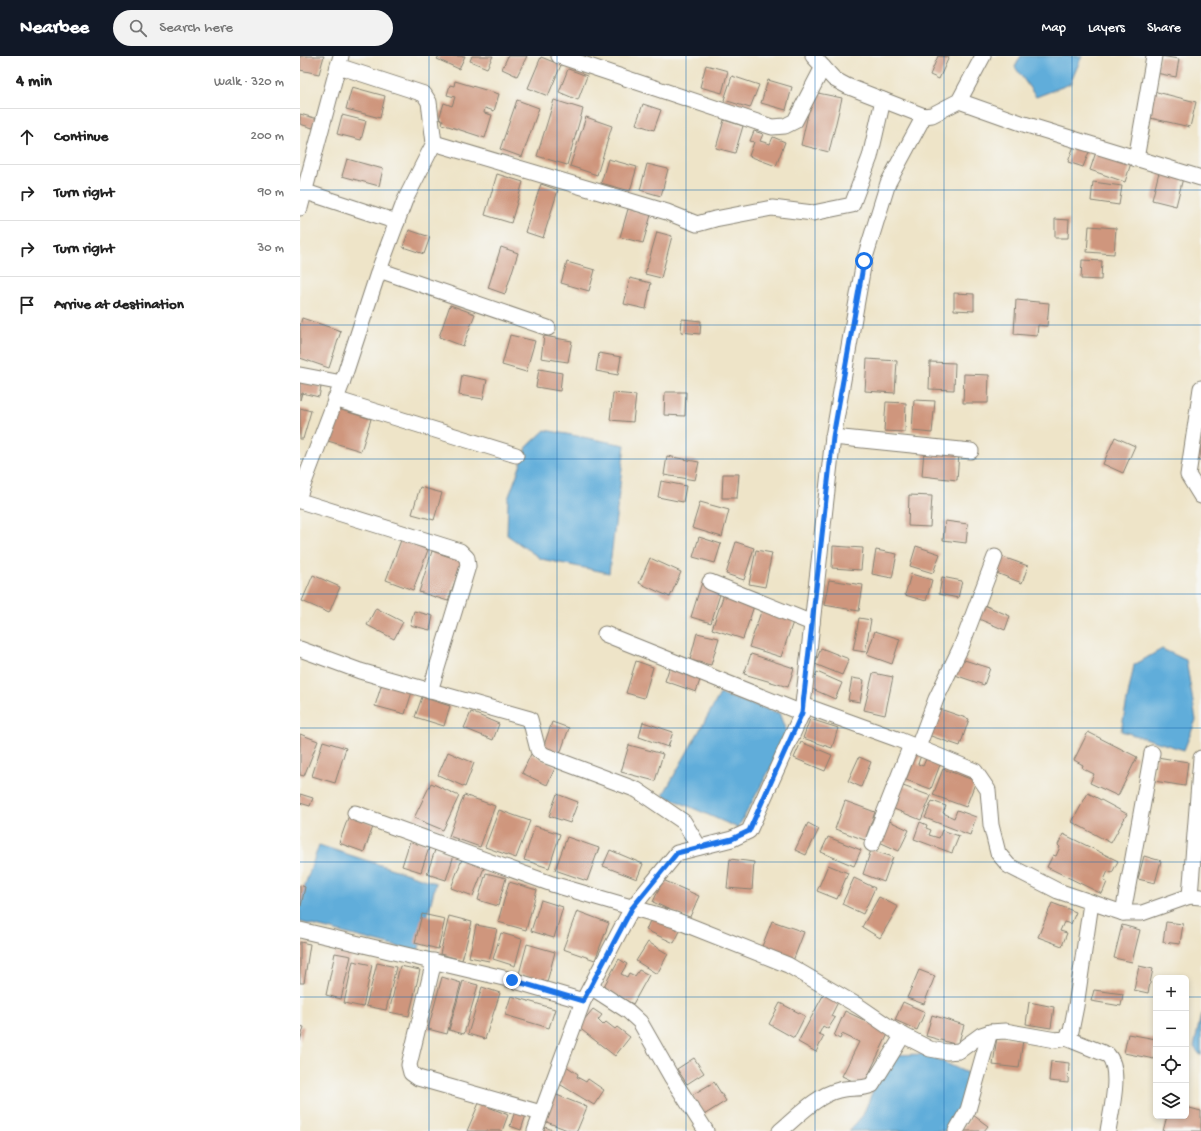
<!DOCTYPE html>
<meta charset="utf-8">
<style>
body{margin:0;font-family:"Gochi Hand",sans-serif;background:#f2f2f2;color:#222}
.controls{position:absolute;right:12px;bottom:12px;display:grid;overflow:hidden;border-radius:6px;box-shadow:0 2px 6px #0003}
.controls button{width:36px;height:36px;display:grid;place-items:center;padding:0;border:0;border-bottom:1px solid #e0e0e0;background:#fff;color:#222;font:20px sans-serif}
.stop{position:absolute;width:12px;height:12px;margin:-9px;border:3px solid #1a73e8;border-radius:50%;background:#fff}
.stop.end{background:#1a73e8;border-color:#fff;box-shadow:0 1px 4px #0008}
.list{margin:0;padding:0;list-style:none}
h2{display:flex;justify-content:space-between;align-items:center;height:52px;margin:0;padding:0 16px;font-size:17px}
h2 small{font-size:13px;font-weight:400;color:#767676}
.list li{display:grid;grid-template-columns:26px 1fr auto;gap:12px;align-items:center;box-sizing:border-box;height:56px;padding:0 16px;border-top:1px solid #e0e0e0}
.list b{display:block;font-size:15px;white-space:nowrap}
.list em{font-size:13px;font-style:normal;color:#767676}
.icon{flex:none;width:22px;height:22px;fill:none;stroke:currentColor;stroke-width:2;stroke-linecap:round;stroke-linejoin:round}
.map{position:relative;flex:none;width:901px;height:1075px;overflow:hidden}
header{display:flex;align-items:center;gap:24px;box-sizing:border-box;height:56px;padding:0 20px;background:#111827;color:#fff}
header strong{font-size:19px}
nav{display:flex;gap:22px;margin-inline-start:auto;font-size:14px}
.search{width:280px;height:36px;background:#f2f2f2;display:flex;align-items:center;gap:10px;box-sizing:border-box;padding:0 14px;border-radius:22px;color:#767676;font-size:15px}
main{display:flex}
aside{flex:1;background:#fff}
.map>svg:first-child{display:block}
</style>
<header>
<strong>Nearbee</strong>
<div class="search"><svg class="icon" aria-label="search" viewBox="0 0 24 24"><circle cx="10" cy="10" r="6"/><path d="M15 15l6 6"/></svg>Search here</div>
<nav><a>Map</a><a>Layers</a><a>Share</a></nav>
</header>
<main>
<aside>
<h2>4 min<small>Walk · 320 m</small></h2>
<ul class="list">
<li><svg class="icon" aria-label="ahead" viewBox="0 0 24 24"><path d="M12 20V5M6 11l6-6 6 6"/></svg><div><b>Continue</b></div><em>200 m</em></li>
<li><svg class="icon" aria-label="right" viewBox="0 0 24 24"><path d="M7 20v-9h11M14 6l5 5-5 5"/></svg><div><b>Turn right</b></div><em>90 m</em></li>
<li><svg class="icon" aria-label="right" viewBox="0 0 24 24"><path d="M7 20v-9h11M14 6l5 5-5 5"/></svg><div><b>Turn right</b></div><em>30 m</em></li>
<li><svg class="icon" aria-label="arrive" viewBox="0 0 24 24"><path d="M6 21V4h12l-3 4 3 4H6"/></svg><div><b>Arrive at destination</b></div></li>
</ul>
</aside>
<div class="map">
<svg width="901" height="1075" viewBox="0 0 901 1075">
<rect width="100%" height="100%" fill="#f6f6f2"/>
<filter id="ink" filterUnits="userSpaceOnUse"><feTurbulence type="fractalNoise" baseFrequency=".025" numOctaves="2"/><feDisplacementMap in="SourceGraphic" scale="8" xChannelSelector="R" yChannelSelector="G"/><feConvolveMatrix kernelMatrix="1 2 1 2 8 2 1 2 1" color-interpolation-filters="sRGB"/></filter>
<filter id="wash" filterUnits="userSpaceOnUse"><feTurbulence type="fractalNoise" baseFrequency=".012" numOctaves="4" result="noise"/><feDisplacementMap in="SourceGraphic" scale="16" xChannelSelector="R" yChannelSelector="G"/><feGaussianBlur stdDeviation="0.9" result="paint"/><feColorMatrix in="noise" values="0 0 0 0 0 0 0 0 0 0 0 0 0 0 0 0 0 1.4 0 .05"/><feComposite in="paint" operator="in"/></filter>
<g filter="url(#wash)">
<rect width="100%" height="100%" fill="#eee4c8"/>
<!-- water -->
<g fill="#61adda" stroke="#3e647b">
<polygon points="721,0 782,0 770,28 736,41 715,11"/>
<polygon points="245,374 325,389 309,517 241,503 207,479 208,443 227,391"/>
<polygon points="862,593 886,604 896,664 884,694 821,675 834,609"/>
<polygon points="420,638 479,657 488,680 438,772 363,739"/>
<polygon points="19,789 136,827 118,896 0,866 0,843"/>
<polygon points="901,958 901,1000 894,991"/>
<polygon points="626,998 667,1017 667,1045 651,1075 549,1075 563,1059 587,999"/>
</g>
<g id="blocks">
<!-- building -->
<g fill="#cf967d">
<polygon points="0,0 24,0 19,18 0,14"/>
<polygon points="139,0 165,0 159,13 137,3"/>
<polygon points="172,0 193,0 187,12 170,5"/>
<polygon points="208,0 227,0 217,20 202,13"/>
<polygon points="638,0 649,1 639,23 630,19"/>
<polygon points="860,0 879,3 876,21 856,17"/>
<polygon points="241,1 261,9 248,40 228,32"/>
<polygon points="406,9 428,15 422,37 400,31"/>
<polygon points="268,13 287,20 278,44 259,36"/>
<polygon points="432,20 459,29 450,52 424,44"/>
<polygon points="468,24 492,31 486,54 461,47"/>
<polygon points="155,25 199,38 194,55 185,52 184,57 192,59 185,82 142,68 143,64 139,63 144,47 152,50 155,41 147,39 150,29 154,30"/>
<polygon points="52,31 85,40 80,62 46,53"/>
<polygon points="853,35 896,46 890,71 846,61"/>
<polygon points="513,36 542,42 529,96 501,89"/>
<polygon points="217,44 239,52 222,101 200,93"/>
<polygon points="254,44 283,53 267,109 237,100"/>
<polygon points="343,48 361,54 354,74 336,68"/>
<polygon points="0,58 22,64 19,74 0,68"/>
<polygon points="42,59 66,65 61,84 37,78"/>
<polygon points="286,61 312,70 297,119 270,110"/>
<polygon points="424,64 443,70 435,97 416,92"/>
<polygon points="454,75 463,78 460,85 470,88 473,81 485,86 476,110 449,100 454,86 450,85"/>
<polygon points="774,90 789,96 783,111 768,106"/>
<polygon points="796,96 831,107 825,126 790,114"/>
<polygon points="47,103 83,113 79,130 42,120"/>
<polygon points="308,103 337,111 330,135 301,127"/>
<polygon points="347,108 368,113 361,140 340,134"/>
<polygon points="859,116 883,122 876,150 852,144"/>
<polygon points="197,118 223,126 211,167 185,159"/>
<polygon points="793,126 822,130 819,149 791,145"/>
<polygon points="241,128 258,134 243,182 225,176"/>
<polygon points="328,153 351,159 343,187 320,181"/>
<polygon points="755,163 769,164 768,182 755,182"/>
<polygon points="789,170 816,172 814,198 787,196"/>
<polygon points="109,174 130,181 124,198 103,191"/>
<polygon points="357,176 372,180 361,222 345,218"/>
<polygon points="201,191 218,197 205,238 188,232"/>
<polygon points="782,204 802,205 801,224 781,223"/>
<polygon points="267,206 295,214 289,235 261,227"/>
<polygon points="330,222 351,227 346,253 324,248"/>
<polygon points="654,237 674,238 674,255 654,254"/>
<polygon points="716,244 749,247 747,270 738,269 737,280 714,278"/>
<polygon points="150,249 175,258 163,290 139,281"/>
<polygon points="2,262 41,275 29,312 0,302 0,269"/>
<polygon points="382,263 401,265 400,278 381,276"/>
<polygon points="210,279 235,285 226,316 202,309"/>
<polygon points="244,280 272,285 268,306 241,302"/>
<polygon points="299,297 321,301 318,319 296,315"/>
<polygon points="567,303 597,305 595,337 565,335"/>
<polygon points="630,306 655,307 654,334 629,333"/>
<polygon points="239,313 262,317 260,335 236,331"/>
<polygon points="664,318 689,319 688,347 663,347"/>
<polygon points="162,319 187,324 183,343 159,339"/>
<polygon points="0,325 21,331 19,341 2,337 0,344"/>
<polygon points="365,336 386,336 385,360 364,359"/>
<polygon points="313,337 336,339 333,366 310,364"/>
<polygon points="614,344 635,345 632,377 612,375"/>
<polygon points="586,346 606,347 605,376 584,375"/>
<polygon points="0,352 11,355 3,383 0,383"/>
<polygon points="38,353 71,363 61,395 28,385"/>
<polygon points="815,381 835,390 823,417 803,408"/>
<polygon points="901,385 901,405 896,403"/>
<polygon points="624,394 659,397 657,424 622,420"/>
<polygon points="367,400 399,406 395,424 364,419"/>
<polygon points="423,418 439,418 437,442 422,442"/>
<polygon points="361,425 386,430 383,446 358,441"/>
<polygon points="120,431 142,437 134,464 112,458"/>
<polygon points="609,439 632,440 630,471 608,470"/>
<polygon points="400,446 429,454 422,481 392,472"/>
<polygon points="645,465 668,468 666,487 643,484"/>
<polygon points="399,481 421,488 415,507 393,501"/>
<polygon points="101,484 128,494 113,534 86,524"/>
<polygon points="436,486 454,492 444,524 426,518"/>
<polygon points="533,490 563,492 561,514 532,512"/>
<polygon points="616,490 640,498 633,517 610,510"/>
<polygon points="456,494 472,497 465,531 449,528"/>
<polygon points="576,494 597,498 592,522 572,518"/>
<polygon points="132,495 162,505 148,545 119,536"/>
<polygon points="700,500 728,510 722,527 694,516"/>
<polygon points="350,502 381,516 370,541 339,527"/>
<polygon points="611,518 632,524 626,545 605,539"/>
<polygon points="13,519 40,531 29,557 2,545"/>
<polygon points="642,521 662,525 658,542 639,538"/>
<polygon points="529,524 563,529 559,555 524,549"/>
<polygon points="402,526 422,532 411,567 391,561"/>
<polygon points="425,535 456,544 443,583 412,573"/>
<polygon points="684,549 710,560 705,574 679,563"/>
<polygon points="76,552 103,566 94,583 67,569"/>
<polygon points="462,553 494,563 481,601 449,591"/>
<polygon points="114,555 133,560 130,574 110,569"/>
<polygon points="559,562 571,564 565,596 553,594"/>
<polygon points="575,575 600,583 592,608 567,599"/>
<polygon points="397,577 419,582 411,609 390,604"/>
<polygon points="521,592 549,603 542,619 515,608"/>
<polygon points="451,598 494,612 488,631 444,618"/>
<polygon points="661,603 690,612 684,629 655,619"/>
<polygon points="336,605 353,611 344,642 326,637"/>
<polygon points="370,610 401,621 396,636 365,625"/>
<polygon points="517,616 542,627 535,643 510,632"/>
<polygon points="573,617 593,621 585,659 564,654"/>
<polygon points="552,622 564,624 560,646 548,644"/>
<polygon points="83,624 113,633 105,658 75,650"/>
<polygon points="122,641 150,650 144,670 115,661"/>
<polygon points="634,651 669,663 660,690 625,678"/>
<polygon points="171,656 199,668 193,684 164,672"/>
<polygon points="510,663 538,672 532,692 503,682"/>
<polygon points="252,666 269,672 260,698 243,692"/>
<polygon points="343,666 373,676 368,691 339,681"/>
<polygon points="788,676 837,701 818,740 790,727 794,718 782,712 783,709 774,704"/>
<polygon points="0,678 18,685 4,720 0,719"/>
<polygon points="23,685 46,692 35,727 12,720"/>
<polygon points="501,686 532,699 525,715 494,702"/>
<polygon points="329,689 363,698 355,725 321,716"/>
<polygon points="148,696 174,707 165,731 138,719"/>
<polygon points="616,697 621,699 618,708 623,710 626,703 641,706 631,733 606,724"/>
<polygon points="231,698 256,710 247,729 222,717"/>
<polygon points="559,701 571,706 561,731 548,725"/>
<polygon points="857,701 888,706 885,730 854,725"/>
<polygon points="643,713 676,725 666,751 633,739"/>
<polygon points="131,727 159,740 143,774 114,762"/>
<polygon points="603,730 631,740 621,764 594,753"/>
<polygon points="788,737 827,758 811,787 772,766"/>
<polygon points="0,738 13,742 10,750 0,747"/>
<polygon points="257,738 278,746 270,767 249,760"/>
<polygon points="164,739 195,750 180,791 149,780"/>
<polygon points="545,745 575,756 565,784 535,773"/>
<polygon points="632,745 646,750 643,757 654,762 657,754 676,761 670,779 625,762"/>
<polygon points="199,754 230,765 216,802 185,791"/>
<polygon points="49,759 74,768 64,796 39,787"/>
<polygon points="585,763 609,774 599,795 575,784"/>
<polygon points="620,766 627,769 626,772 631,774 629,779 639,782 642,774 659,780 652,797 614,783"/>
<polygon points="508,767 519,773 506,799 495,794"/>
<polygon points="235,770 260,778 249,812 224,804"/>
<polygon points="763,778 818,805 812,817 808,815 804,824 807,826 802,838 747,811 753,799 756,800 760,791 758,789"/>
<polygon points="267,781 299,792 287,825 255,814"/>
<polygon points="528,781 561,794 554,810 521,796"/>
<polygon points="111,782 130,789 121,816 102,810"/>
<polygon points="135,794 154,799 146,824 127,818"/>
<polygon points="310,794 343,808 337,823 303,810"/>
<polygon points="571,794 593,801 584,826 563,818"/>
<polygon points="844,800 861,805 855,827 838,823"/>
<polygon points="162,803 184,812 173,840 151,832"/>
<polygon points="430,803 454,806 452,834 427,832"/>
<polygon points="528,809 548,817 537,843 517,835"/>
<polygon points="186,817 206,822 198,850 178,844"/>
<polygon points="554,822 575,832 563,858 542,848"/>
<polygon points="363,824 399,840 389,863 353,846"/>
<polygon points="209,826 237,834 226,874 198,866"/>
<polygon points="0,829 5,831 1,850 0,850"/>
<polygon points="579,841 598,851 580,882 562,871"/>
<polygon points="241,844 263,851 254,882 231,875"/>
<polygon points="752,847 776,856 771,868 764,866 760,875 767,877 762,890 738,881"/>
<polygon points="277,855 309,867 295,904 263,893"/>
<polygon points="122,858 145,863 138,893 115,887"/>
<polygon points="149,860 172,866 162,904 140,898"/>
<polygon points="352,860 381,873 374,887 346,874"/>
<polygon points="472,865 504,876 493,905 461,893"/>
<polygon points="866,866 883,868 880,888 863,886"/>
<polygon points="176,869 197,873 189,905 169,901"/>
<polygon points="822,869 840,874 832,906 814,902"/>
<polygon points="201,877 222,883 215,910 193,903"/>
<polygon points="0,886 10,888 4,927 0,927"/>
<polygon points="348,886 368,898 357,918 336,905"/>
<polygon points="227,888 255,896 247,926 219,918"/>
<polygon points="35,897 51,900 41,943 26,939"/>
<polygon points="319,903 327,908 321,918 327,921 329,917 335,920 339,914 349,919 333,948 303,932"/>
<polygon points="53,905 72,909 63,951 44,947"/>
<polygon points="77,907 96,911 86,954 66,950"/>
<polygon points="100,910 120,914 109,960 89,956"/>
<polygon points="839,910 853,913 848,937 834,934"/>
<polygon points="619,914 635,920 624,948 607,942"/>
<polygon points="142,921 161,927 147,978 128,973"/>
<polygon points="163,925 178,929 164,978 149,974"/>
<polygon points="182,931 200,937 185,983 168,978"/>
<polygon points="794,934 823,938 821,950 791,945"/>
<polygon points="525,936 539,944 531,960 535,962 528,973 523,970 519,978 524,980 516,996 498,986"/>
<polygon points="211,940 255,953 249,972 205,959"/>
<polygon points="603,946 625,956 617,974 595,964"/>
<polygon points="729,946 754,951 751,972 726,968"/>
<polygon points="480,947 505,960 494,982 469,968"/>
<polygon points="293,953 302,959 298,964 303,969 306,966 315,973 317,971 330,981 315,1000 278,971"/>
<polygon points="545,955 589,976 563,1030 542,1020 559,986 542,978 540,983 534,980"/>
<polygon points="632,959 664,969 658,989 626,980"/>
<polygon points="0,970 4,971 0,985"/>
<polygon points="828,978 856,983 854,1003 824,997"/>
<polygon points="697,981 723,984 719,1012 693,1009"/>
<polygon points="394,1002 404,1017 387,1028 377,1013"/>
<polygon points="751,1005 769,1007 768,1027 749,1025"/>
<polygon points="266,1010 278,1018 277,1021 286,1026 288,1023 304,1034 294,1049 256,1026"/>
<polygon points="414,1026 426,1045 404,1059 392,1039"/>
<polygon points="254,1038 287,1051 277,1075 270,1075 244,1065"/>
<polygon points="179,1047 208,1059 202,1075 167,1075"/>
<polygon points="886,1051 901,1055 901,1075 863,1075 867,1060 886,1060"/>
<polygon points="216,1052 227,1056 221,1074 210,1070"/>
<polygon points="673,1059 688,1070 684,1075 661,1075"/>
<polygon points="245,1071 255,1075 243,1075"/>
</g>
</g>
</g>
<g filter="url(#ink)">
<use href="#blocks" fill-opacity="0" stroke="#858072" stroke-width="1"/>
<g fill="none" stroke-linecap="round" stroke-linejoin="round">
<defs>
<g id="minor">
<polyline points="259,0 472,71 485,70 495,65 523,11"/>
<polyline points="513,0 534,23 547,30 624,60"/>
<polyline points="659,45 724,68 901,122"/>
<polyline points="134,87 367,156 397,168 415,163 472,152 513,157 552,149 570,101 583,44"/>
<polyline points="836,103 854,0"/>
<polyline points="0,134 97,166"/>
<polyline points="0,152 38,10"/>
<polyline points="79,214 248,272"/>
<polyline points="0,319 42,327"/>
<polyline points="901,332 888,419 901,440"/>
<polyline points="35,343 216,399"/>
<polyline points="533,381 671,395"/>
<polyline points="0,437 42,327 79,214 105,144 134,87 129,46 124,38 38,10 41,0"/>
<polyline points="0,445 160,495 167,502 168,510 130,635"/>
<polyline points="410,526 512,567"/>
<polyline points="305,578 502,657"/>
<polyline points="0,593 60,615 230,663 238,694 244,699 337,734 384,766 399,791"/>
<polyline points="503,649 597,683 675,715 688,734 691,769 698,797 709,810 758,835 823,857 842,857 890,840 901,841"/>
<polyline points="618,691 636,643 661,591 695,501"/>
<polyline points="55,757 252,828 375,864 488,909 560,951 595,975 630,993 647,996 659,995 681,979 690,976 705,975 756,984 766,982 771,975 776,950 791,847"/>
<polyline points="572,788 611,689"/>
<polyline points="890,840 901,702"/>
<polyline points="823,857 852,697"/>
<polyline points="0,874 212,924 283,945"/>
<polyline points="134,905 109,1009 111,1017 118,1022 241,1057"/>
<polyline points="291,931 328,955 340,966 372,1022 406,1075"/>
<path d="M 766,982 L 808,999 C 822,1014 811,1055 808,1075"/>
<polyline points="235,1075 283,945 332,852 377,797 432,783 449,775 502,657 533,381 564,205 588,127 624,60 632,59 659,45 683,0"/>
<path d="M 480,1075 C 497,1061 517,1039 539,1034 C 550,1031 561,1034 572,1029 L 603,979"/>
<polyline points="656,1075 668,1054 690,976"/>
</g>
</defs>
<!-- minor casing -->
<use href="#minor" stroke="#858072" stroke-width="17"/>
<!-- minor -->
<use href="#minor" stroke="#fff" stroke-width="15"/>
</g>
</g>
<g fill="none" stroke-linecap="round" stroke-linejoin="round" filter="url(#ink)">
<!-- route -->
<polyline stroke="#1a73e8" stroke-width="5" points="212,924 283,945 332,852 377,797 432,783 449,775 502,657 533,381 564,205"/>
</g>
<!-- grid -->
<path fill="none" stroke="#1f6fb2" stroke-width="1" stroke-opacity="0.55" d="M 129,0 L 129,1075M 257,0 L 257,1075M 386,0 L 386,1075M 515,0 L 515,1075M 644,0 L 644,1075M 772,0 L 772,1075M 0,134 L 901,134M 0,269 L 901,269M 0,403 L 901,403M 0,538 L 901,538M 0,672 L 901,672M 0,806 L 901,806M 0,941 L 856,941M 886,941 L 901,941"/>
</svg>
<div class="controls">
<button>+</button>
<button>−</button>
<button><svg class="icon" aria-label="locate" viewBox="0 0 24 24"><circle cx="12" cy="12" r="6"/><path d="M12 2v4M12 18v4M2 12h4M18 12h4"/></svg></button>
<button><svg class="icon" aria-label="layers" viewBox="0 0 24 24"><path d="M12 4l9 5-9 5-9-5zM3 14l9 5 9-5"/></svg></button>
</div>
<div class="stop" style="left:564px;top:205px"></div>
<div class="stop end" style="left:212px;top:924px"></div>
</div>
</main>
